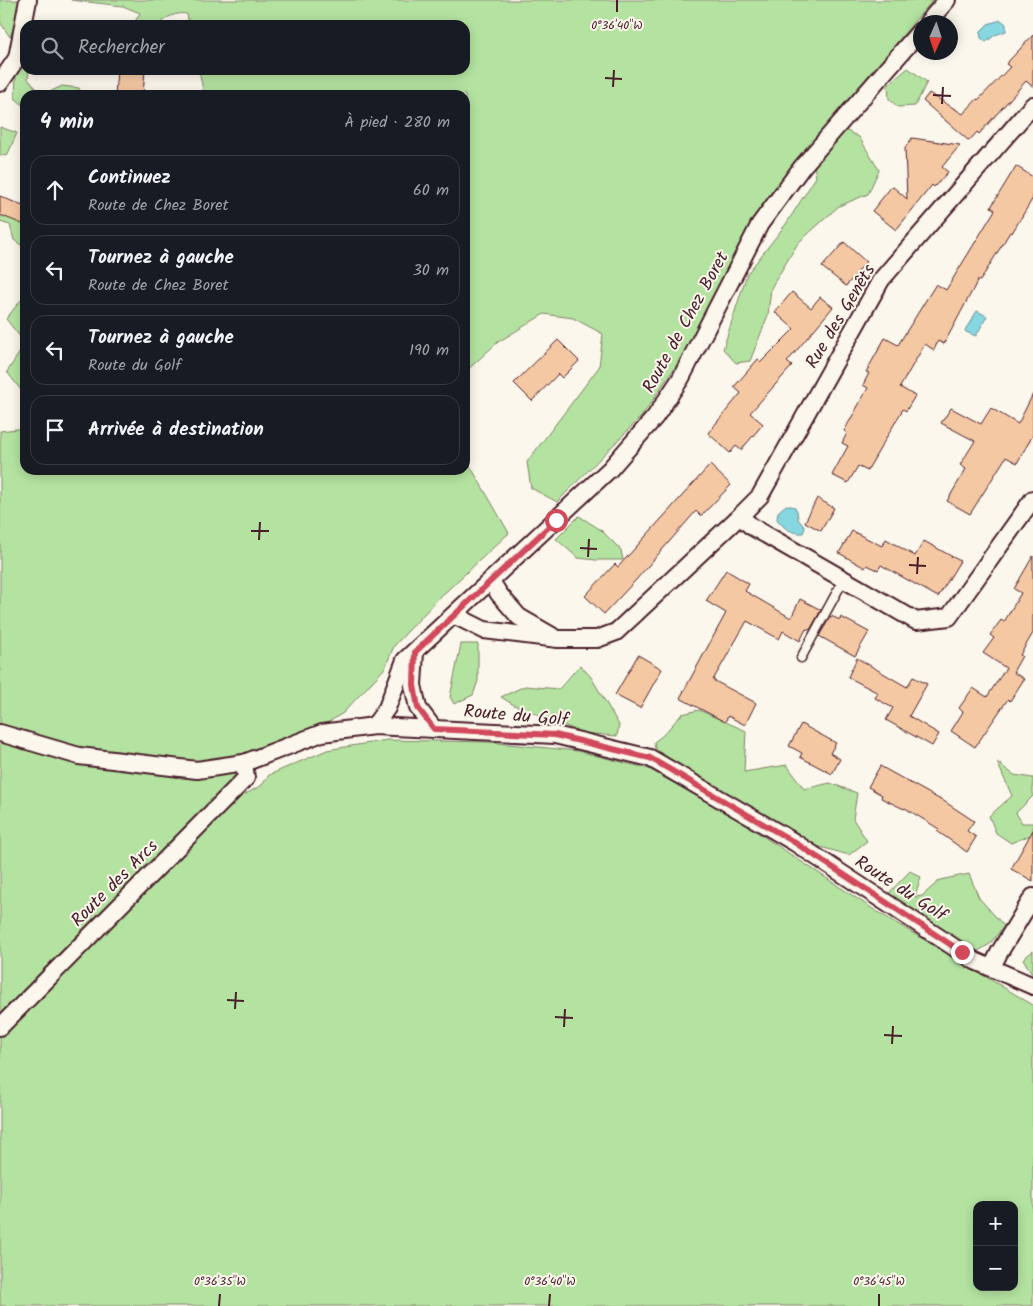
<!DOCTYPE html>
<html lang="fr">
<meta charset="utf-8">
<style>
body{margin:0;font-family:Kalam,sans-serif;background:#242831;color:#f1f3f6}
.controls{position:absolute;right:15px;bottom:15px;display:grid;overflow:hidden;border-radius:10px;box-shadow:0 2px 12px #0003}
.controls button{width:45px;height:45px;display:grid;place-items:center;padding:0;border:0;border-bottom:1px solid #363941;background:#171b24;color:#f1f3f6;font:25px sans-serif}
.compass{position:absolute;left:913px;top:15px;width:45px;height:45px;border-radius:50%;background:#171b24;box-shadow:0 2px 12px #0003;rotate:183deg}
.stop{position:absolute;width:15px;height:15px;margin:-11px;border:4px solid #d1495b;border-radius:50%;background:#fff}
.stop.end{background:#d1495b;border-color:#fff;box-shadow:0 1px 5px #0008}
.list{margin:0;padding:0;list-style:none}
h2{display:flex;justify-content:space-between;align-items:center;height:65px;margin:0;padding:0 20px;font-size:21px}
h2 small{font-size:16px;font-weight:400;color:#9ea1a6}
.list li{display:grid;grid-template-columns:32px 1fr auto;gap:15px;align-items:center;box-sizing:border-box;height:70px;margin:0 10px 10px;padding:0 10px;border:1px solid #363941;border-radius:15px}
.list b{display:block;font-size:19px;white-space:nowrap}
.list p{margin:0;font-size:16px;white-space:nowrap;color:#9ea1a6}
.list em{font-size:16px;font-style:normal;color:#9ea1a6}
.icon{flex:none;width:28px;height:28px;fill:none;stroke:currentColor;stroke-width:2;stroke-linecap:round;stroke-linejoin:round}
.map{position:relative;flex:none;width:1033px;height:1306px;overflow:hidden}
.search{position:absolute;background:#171b24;box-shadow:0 2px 12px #0003;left:20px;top:20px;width:450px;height:55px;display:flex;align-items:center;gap:12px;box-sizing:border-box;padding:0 18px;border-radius:15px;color:#9ea1a6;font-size:19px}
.panel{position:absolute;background:#171b24;box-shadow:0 2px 12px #0003;left:20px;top:90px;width:450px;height:385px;border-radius:15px}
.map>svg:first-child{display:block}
</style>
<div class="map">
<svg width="1033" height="1306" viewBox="0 0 1033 1306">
<rect width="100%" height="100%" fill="#fbf7ec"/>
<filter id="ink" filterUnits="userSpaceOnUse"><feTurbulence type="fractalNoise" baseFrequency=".02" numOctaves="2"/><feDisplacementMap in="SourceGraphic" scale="10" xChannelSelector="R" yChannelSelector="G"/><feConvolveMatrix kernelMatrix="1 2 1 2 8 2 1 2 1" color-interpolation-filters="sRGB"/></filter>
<g filter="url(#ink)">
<!-- green -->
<g fill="#b4e3a1" stroke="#7f8166" fill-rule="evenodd">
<polygon points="0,0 24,0 10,37 0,22"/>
<path d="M 71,0 L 933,0 L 838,111 L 845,130 L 859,137 L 879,170 L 868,194 L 839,206 L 798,243 L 771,288 L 768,315 L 750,361 L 736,363 L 723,349 L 747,274 L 786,224 L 816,177 L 811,146 L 750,222 L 694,339 L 642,416 L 557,502 L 531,488 L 527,462 L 599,367 L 603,334 L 573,318 L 544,314 L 498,342 L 465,372 L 465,95 L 204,95 L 199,70 L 465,70 L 465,25 L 189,25 L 187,14 C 177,12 165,17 159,25 L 133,25 L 140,13 L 123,6 Z"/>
<polygon points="25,67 25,70 29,70 28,79 42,95 25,95 25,107 15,98 16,71"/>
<polygon points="908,68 927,82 915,106 898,107 889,99 888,85"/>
<polygon points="62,86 79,88 81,95 43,95"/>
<polygon points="0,127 17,133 7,156 0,155"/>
<polygon points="0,207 25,221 25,248 14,240 10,225 0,222"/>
<polygon points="25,299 25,343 6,319 21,300"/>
<polygon points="25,344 25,395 7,372"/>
<path d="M 25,428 L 25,470 L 465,470 L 465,457 L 509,533 L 438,599 L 394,646 L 385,668 L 343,713 L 227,786 L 244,795 L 262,785 L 269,775 L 327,750 L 387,740 L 488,742 L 578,751 L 649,769 L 734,817 L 876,911 L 1033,1005 L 1033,1306 L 0,1306 L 0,1035 L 142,893 L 0,1024 L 0,431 ZM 977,1205 L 1014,1205 L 1014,1287 L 977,1287 Z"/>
<polygon points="579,516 601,530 621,550 623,560 596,560 578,558 556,539"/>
<polygon points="461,644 478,644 478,681 473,695 454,704 450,697"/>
<polygon points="580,665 591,677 619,725 617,736 583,733 514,705 501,697 525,686 559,689"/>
<polygon points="699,710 746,731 744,772 787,765 804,789 830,783 857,793 853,819 867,841 849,855 806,843 656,754 654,742 662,736 682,714"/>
<polygon points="997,762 1014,775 1033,778 1033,796 1016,813 1022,823 1033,823 1033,834 1011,843 996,833 989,816 1012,796"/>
<polygon points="910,871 921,877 915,897 922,896 940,880 969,874 979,898 1004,926 990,944 978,951 969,950 887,895"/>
<polygon points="1033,951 1033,975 1023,959"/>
</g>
<!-- water -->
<g fill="#86d7df" stroke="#6e8d97">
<polygon points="1001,20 1006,24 1006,31 995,35 986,42 981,38 980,32 988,24"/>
<polygon points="977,311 987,316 976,336 966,332 965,330"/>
<path d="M 786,505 L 795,507 L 797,511 L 798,519 L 805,528 L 803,533 C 792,534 783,528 777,519 L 778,512 Z"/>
</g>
<!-- building -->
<g fill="#f5c8a4" stroke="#4a1f2b">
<polygon points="1033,35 1033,87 1026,81 979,134 977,132 969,141 923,101 929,93 963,114 977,99 978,100 1010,67 1006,64"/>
<polygon points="117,70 145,70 143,95 115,95"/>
<polygon points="912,138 960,145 942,167 948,172 934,187 932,185 896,230 872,211 892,186 907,199 905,148"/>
<polygon points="1016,166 1033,177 1033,198 1012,233 1010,232 980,281 978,280 944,344 938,341 934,350 925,344 900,387 915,396 906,411 903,409 867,471 858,466 848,483 832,475 848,446 842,443 847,433 844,431 868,388 863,385 869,373 866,372 885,338 898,345 936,284 946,290 995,210 991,207"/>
<polygon points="0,196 25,207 25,225 0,215"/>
<polygon points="844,242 866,262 846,286 822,267"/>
<polygon points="792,292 811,308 820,297 833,307 787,362 792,366 750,413 763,424 741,450 736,446 730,453 708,433 741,393 734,387 758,359 761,362 794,329 775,312"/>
<polygon points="558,340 579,361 562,378 558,374 532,401 514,383"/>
<polygon points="1033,394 1033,435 1017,463 1006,457 970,514 947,501 966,469 960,465 975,441 941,423 951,408 981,424 991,408 1018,424"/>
<polygon points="710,465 731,485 701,516 696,511 635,581 604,614 585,596 615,564 618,567"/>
<polygon points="817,498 834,508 821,531 805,522"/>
<polygon points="852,531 882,546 886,539 915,556 924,541 960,561 938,597 881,565 878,570 867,565 865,568 839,553"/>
<polygon points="1033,556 1033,633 1020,655 1022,656 1013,672 1024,679 1010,701 1008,699 975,747 951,731 963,712 959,708 973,688 987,697 1006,668 983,653 994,638 990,635 1001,620 1004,622 1021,593 1014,589"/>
<polygon points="726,570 749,584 745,591 791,618 800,599 821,610 810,630 806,629 800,641 783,631 779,639 747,621 713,680 756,703 745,725 728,716 725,722 680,698 726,613 706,601"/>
<polygon points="831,616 840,620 841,617 869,632 855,656 819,636"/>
<polygon points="638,655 662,669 640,708 615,695"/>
<polygon points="857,658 907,687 913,677 927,684 909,716 939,734 932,746 886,720 893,708 875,698 878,693 848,677"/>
<polygon points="801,724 836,743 830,753 840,759 832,774 800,757 802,753 789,746"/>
<polygon points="880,766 939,799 939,798 974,821 967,831 976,837 967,852 937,831 939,829 905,808 904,809 881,798 882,795 868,787"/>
<polygon points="1033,830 1033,881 1011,869"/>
</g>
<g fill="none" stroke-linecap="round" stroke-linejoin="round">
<defs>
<polyline id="service" points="801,658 844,579"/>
<g id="minor">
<polyline points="928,22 947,0"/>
<polyline points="0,83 17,58 28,0"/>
<polyline points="740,516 751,526 916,621 949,617 1033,499"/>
<polyline points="491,581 499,594 519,617 552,636"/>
<polyline points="454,615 484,630 558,639 597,639 616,632 740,516 760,496 881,280 1033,105"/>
<polyline points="415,652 413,685 418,708 434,729"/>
<polyline points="374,726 387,708 405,660 610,469 655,417 681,378 760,224 802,167 920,31"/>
<polyline points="0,733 79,756 197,770 244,763 322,733 374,726 555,735 650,758 794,842 975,961 1033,986"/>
<polyline points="992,967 999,953 1033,897"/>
<polyline points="0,1027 246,778 244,763"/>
</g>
</defs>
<!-- service casing -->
<use href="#service" stroke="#4a1f2b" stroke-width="11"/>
<!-- minor casing -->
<use href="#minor" stroke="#4a1f2b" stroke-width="20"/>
<!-- service -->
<use href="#service" stroke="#fbf7ec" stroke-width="8"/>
<!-- minor -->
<use href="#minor" stroke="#fbf7ec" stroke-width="16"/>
</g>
</g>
<g fill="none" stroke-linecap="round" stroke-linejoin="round" filter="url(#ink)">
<!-- route -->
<polyline stroke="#d1495b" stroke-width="6" points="556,520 415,652 414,685 418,708 434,729 555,735 650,758 794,842 962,952"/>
</g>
<!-- ticks -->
<path fill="none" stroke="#4a1f2b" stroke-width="2" d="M 617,12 L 617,0M 605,78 L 622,79M 613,87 L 614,70M 933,95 L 951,96M 942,104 L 943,87M 251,531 L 269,531M 259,540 L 260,522M 580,548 L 597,549M 588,557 L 589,539M 909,565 L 926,566M 917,574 L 918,557M 227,1000 L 244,1001M 235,1009 L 236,992M 555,1017 L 573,1018M 564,1027 L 565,1009M 884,1035 L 902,1036M 892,1044 L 893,1026M 219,1306 L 220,1294M 549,1306 L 550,1294M 879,1306 L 879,1294"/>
<g text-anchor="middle" stroke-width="4" stroke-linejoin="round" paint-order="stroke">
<!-- street labels -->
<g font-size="18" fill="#4a1f2b" stroke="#fbf7ec">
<text transform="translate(840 316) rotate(-59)" y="6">Rue des Genêts</text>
<text transform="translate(685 322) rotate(-61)" y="6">Route de Chez Boret</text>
<text transform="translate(516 715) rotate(5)" y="6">Route du Golf</text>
<text transform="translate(114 883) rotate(-45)" y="6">Route des Arcs</text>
<text transform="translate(901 888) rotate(33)" y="6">Route du Golf</text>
</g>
</g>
<g font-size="12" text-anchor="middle" fill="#4a1f2b" stroke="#fbf7ec" stroke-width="4" stroke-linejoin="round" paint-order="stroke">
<text x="617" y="29">0°36'40"W</text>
<text x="220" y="1285">0°36'35"W</text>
<text x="550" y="1285">0°36'40"W</text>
<text x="879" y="1285">0°36'45"W</text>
</g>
</svg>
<div class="controls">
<button>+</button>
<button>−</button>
</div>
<svg class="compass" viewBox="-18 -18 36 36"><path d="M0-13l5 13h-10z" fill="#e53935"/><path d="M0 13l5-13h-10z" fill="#9ea1a6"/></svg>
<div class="stop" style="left:556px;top:520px"></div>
<div class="stop end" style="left:962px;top:952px"></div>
<div class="search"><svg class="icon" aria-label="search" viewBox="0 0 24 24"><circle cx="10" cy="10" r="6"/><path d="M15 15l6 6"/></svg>Rechercher</div>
<section class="panel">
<h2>4 min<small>À pied · 280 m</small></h2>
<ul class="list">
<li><svg class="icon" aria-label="ahead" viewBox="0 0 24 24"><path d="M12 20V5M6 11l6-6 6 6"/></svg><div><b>Continuez</b><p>Route de Chez Boret</p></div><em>60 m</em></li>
<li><svg class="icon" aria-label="left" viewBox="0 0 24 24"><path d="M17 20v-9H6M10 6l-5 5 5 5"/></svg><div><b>Tournez à gauche</b><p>Route de Chez Boret</p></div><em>30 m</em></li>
<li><svg class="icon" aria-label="left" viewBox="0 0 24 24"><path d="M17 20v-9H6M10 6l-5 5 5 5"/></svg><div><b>Tournez à gauche</b><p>Route du Golf</p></div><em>190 m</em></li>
<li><svg class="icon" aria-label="arrive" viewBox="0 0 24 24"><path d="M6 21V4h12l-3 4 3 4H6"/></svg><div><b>Arrivée à destination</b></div></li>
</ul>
</section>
</div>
